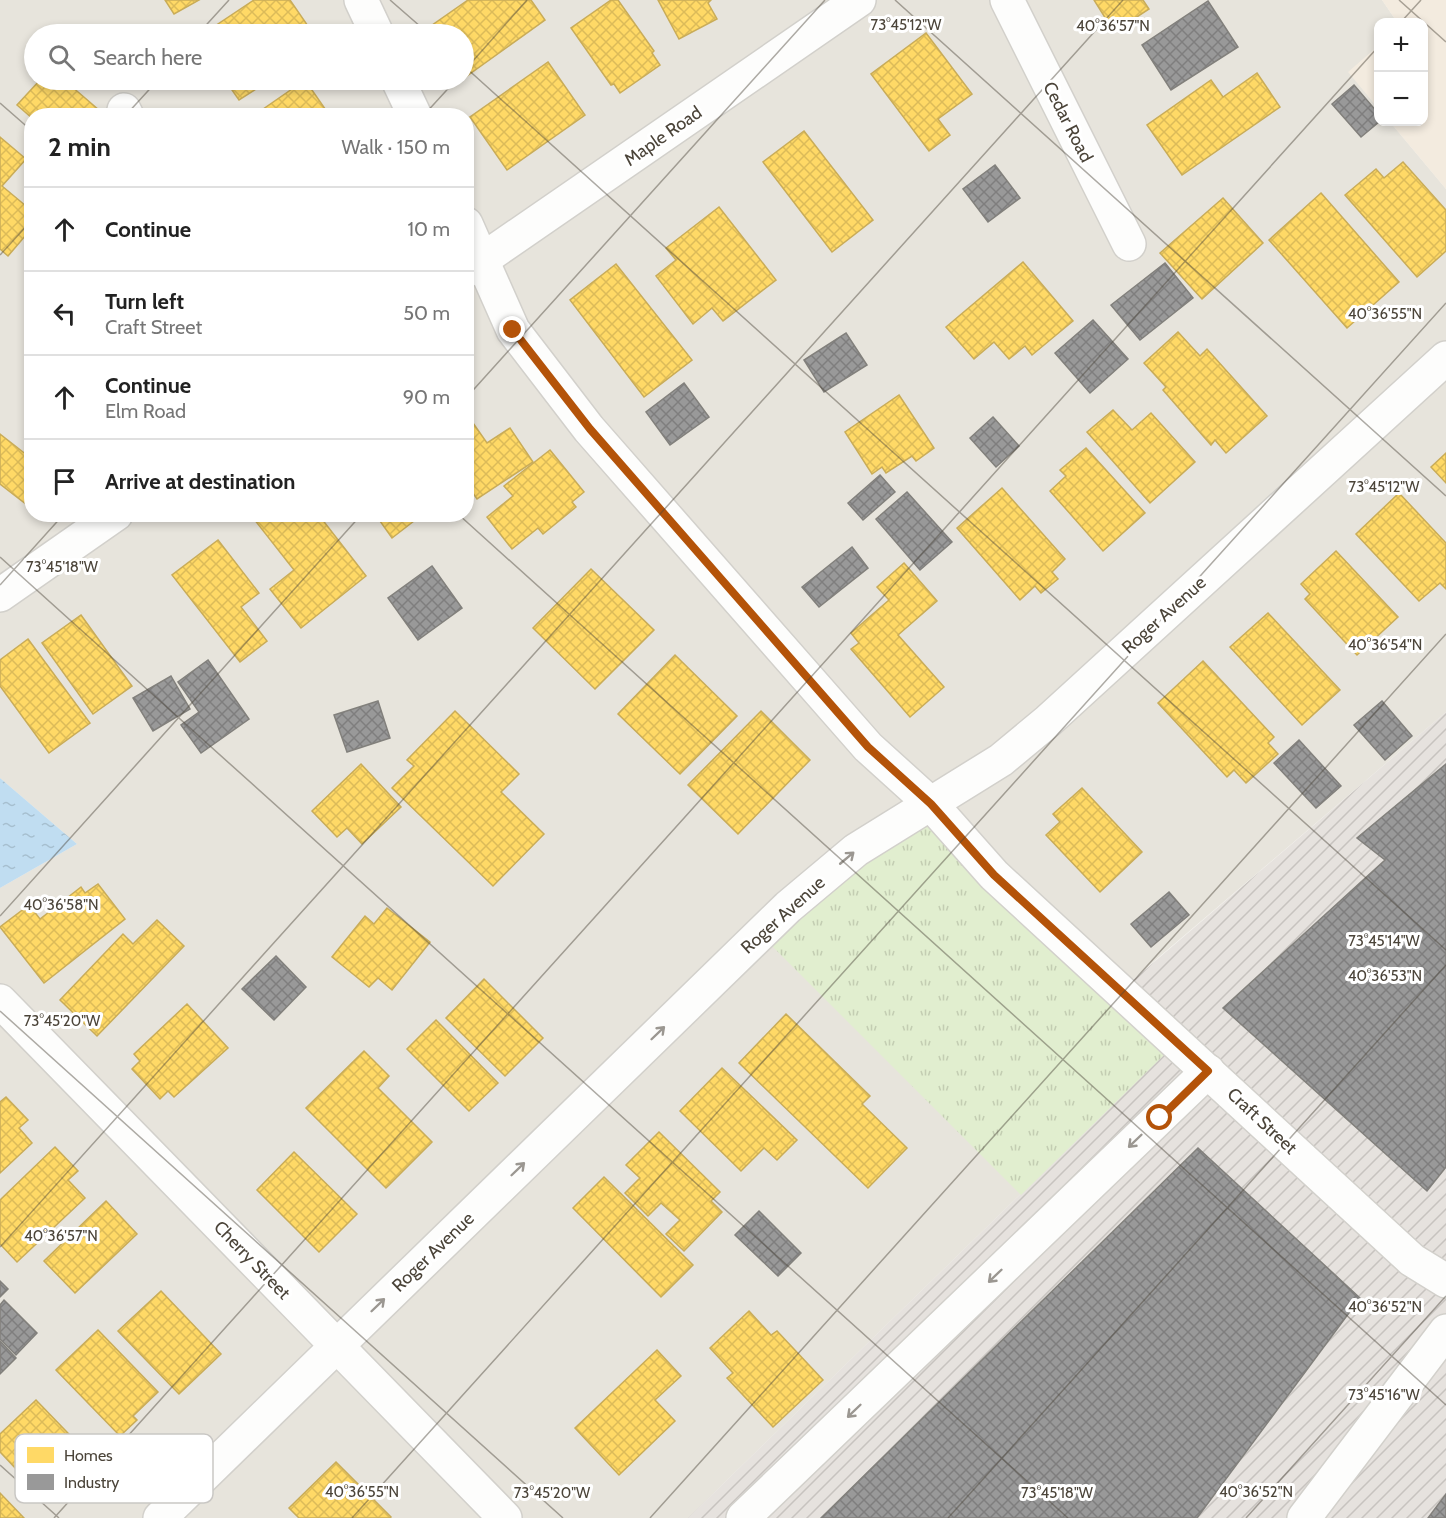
<!DOCTYPE html>
<meta charset="utf-8">
<style>
body{margin:0;font-family:Cabin,sans-serif;background:#f6f6f6;color:#222}
.controls{position:absolute;right:18px;top:18px;display:grid;overflow:hidden;border-radius:12px;box-shadow:0 3px 9px #0003}
.controls button{width:54px;height:54px;display:grid;place-items:center;padding:0;border:0;border-bottom:2px solid #e0e0e0;background:#fff;color:#222;font:30px sans-serif}
.stop{position:absolute;width:18px;height:18px;margin:-14px;border:4px solid #b45309;border-radius:50%;background:#fff}
.stop.end{background:#b45309;border-color:#fff;box-shadow:0 2px 6px #0008}
.list{margin:0;padding:0;list-style:none}
h2{display:flex;justify-content:space-between;align-items:center;height:78px;margin:0;padding:0 24px;font-size:26px}
h2 small{font-size:20px;font-weight:400;color:#767676}
.list li{display:grid;grid-template-columns:39px 1fr auto;gap:18px;align-items:center;box-sizing:border-box;height:84px;padding:0 24px;border-top:2px solid #e0e0e0}
.list b{display:block;font-size:22px;white-space:nowrap}
.list p{margin:0;font-size:20px;white-space:nowrap;color:#767676}
.list em{font-size:20px;font-style:normal;color:#767676}
.icon{flex:none;width:33px;height:33px;fill:none;stroke:currentColor;stroke-width:2;stroke-linecap:round;stroke-linejoin:round}
.map{position:relative;flex:none;width:1446px;height:1518px;overflow:hidden}
.search{position:absolute;background:#fff;box-shadow:0 3px 9px #0003;left:24px;top:24px;width:450px;height:66px;display:flex;align-items:center;gap:15px;box-sizing:border-box;padding:0 21px;border-radius:33px;color:#767676;font-size:22px}
.panel{position:absolute;background:#fff;box-shadow:0 3px 9px #0003;left:24px;top:108px;width:450px;height:414px;border-radius:24px}
.map>svg:first-child{display:block}
</style>
<div class="map">
<svg width="1446" height="1518" viewBox="0 0 1446 1518">
<defs>
<pattern id="industrial-furrows" width="10" height="10" patternUnits="userSpaceOnUse" patternTransform="scale(1.5)"><rect width="10" height="10" fill="#e6e2de"/><path d="M-1 1l2-2M0 10L10 0M9 11l2-2" fill="none" stroke="#c7c3bf"/></pattern>
<pattern id="grass-tufts" width="24" height="20" patternUnits="userSpaceOnUse" patternTransform="scale(1.5)"><rect width="24" height="20" fill="#e1eecf"/><path d="M3 7l-1-3M5 7V3M7 7l1-3M15 17l-1-3M17 17v-4M19 17l1-3" fill="none" stroke="#c3cdb2"/></pattern>
<pattern id="water-ripples" width="26" height="14" patternUnits="userSpaceOnUse" patternTransform="scale(1.5)"><rect width="26" height="14" fill="#c0ddf1"/><path d="M2 4q2-2 4 0t4 0M15 11q2-2 4 0t4 0" fill="none" stroke="#a6bfcf"/></pattern>
<pattern id="homes-cross-hatch" width="8" height="8" patternUnits="userSpaceOnUse" patternTransform="scale(1.5)"><rect width="8" height="8" fill="#ffd966"/><path d="M0 0l8 8M0 8l8-8" fill="none" stroke="#dcbb59"/></pattern>
<pattern id="industry-cross-hatch" width="8" height="8" patternUnits="userSpaceOnUse" patternTransform="scale(1.5)"><rect width="8" height="8" fill="#999"/><path d="M0 0l8 8M0 8l8-8" fill="none" stroke="#7f7e7e"/></pattern>
</defs>
<rect width="100%" height="100%" fill="#f4f2ee"/>
<!-- residential -->
<path fill="#e7e4dc" fill-rule="evenodd" d="M 0,0 L 1382,0 L 1397,22 L 1378,22 L 1378,46 L 1349,72 L 1378,108 L 1378,122 L 1390,122 L 1446,189 L 1446,712 L 1132,980 L 1186,1033 L 688,1518 L 0,1518 L 0,888 L 77,844 L 0,778 ZM 34,34 L 464,34 L 464,80 L 34,80 ZM 32,116 L 466,116 L 466,514 L 32,514 Z"/>
<!-- commercial -->
<g fill="#f3ebdf">
<polygon points="1382,0 1446,0 1446,189 1390,122 1424,122 1424,22 1397,22"/>
<polygon points="1378,46 1378,108 1348,72"/>
</g>
<!-- industrial -->
<polygon fill="url(#industrial-furrows)" points="1446,712 1446,1518 688,1518 1186,1033 1132,981"/>
<!-- grass -->
<polygon fill="url(#grass-tufts)" points="930,812 1169,1050 1021,1195 766,940"/>
<!-- water -->
<polygon fill="url(#water-ripples)" points="0,778 77,844 0,888"/>
<!-- homes -->
<g fill="url(#homes-cross-hatch)" stroke="#c9ac58" stroke-width="1.5">
<polygon points="165,0 199,0 174,14"/>
<polygon points="254,0 290,0 308,26 300,32 301,34 203,34"/>
<polygon points="468,0 531,0 545,20 464,78 464,34 432,34 428,28"/>
<polygon points="611,0 618,0 654,51 652,53 660,65 620,93 614,84 611,85 571,28"/>
<polygon points="658,0 711,0 708,3 717,19 679,39"/>
<polygon points="1094,0 1143,0 1149,9 1114,32"/>
<polygon points="926,33 972,94 938,119 950,135 929,151 871,74"/>
<polygon points="548,62 585,115 507,170 470,117"/>
<polygon points="1257,73 1280,107 1182,175 1147,125 1211,80 1223,97"/>
<polygon points="40,80 49,80 56,86 64,80 99,110 94,116 32,116 32,118 17,105"/>
<polygon points="225,80 270,80 239,100"/>
<polygon points="305,80 330,116 253,116"/>
<polygon points="804,131 873,220 832,252 763,162"/>
<polygon points="0,137 26,159 2,186 32,211 32,228 8,256 0,249"/>
<polygon points="1403,162 1446,210 1446,251 1417,277 1345,195 1376,169 1384,178"/>
<polygon points="1321,193 1399,282 1347,328 1269,240"/>
<polygon points="1223,198 1263,243 1202,299 1160,253"/>
<polygon points="719,207 776,280 723,321 712,308 693,324 656,276 676,260 666,248"/>
<polygon points="1023,262 1073,321 1032,355 1025,346 1009,359 994,342 974,359 946,327"/>
<polygon points="616,264 692,360 644,397 570,300"/>
<polygon points="1178,332 1200,356 1207,349 1267,416 1226,453 1215,440 1211,445 1163,390 1166,387 1144,363"/>
<polygon points="899,395 934,448 916,461 912,456 886,473 882,467 872,474 845,432"/>
<polygon points="1113,410 1132,430 1151,413 1195,462 1150,503 1087,432"/>
<polygon points="466,413 487,443 510,428 533,462 477,499 466,483"/>
<polygon points="0,434 32,459 31,508 0,484"/>
<polygon points="1086,448 1145,513 1103,551 1050,491 1066,476 1060,470"/>
<polygon points="550,450 584,492 572,502 576,507 543,534 538,528 512,549 487,517 513,496 504,486"/>
<polygon points="1446,453 1446,483 1431,467"/>
<polygon points="1002,488 1065,559 1052,572 1058,579 1041,593 1035,586 1020,600 957,528"/>
<polygon points="1399,493 1446,543 1446,589 1440,583 1419,601 1356,534"/>
<polygon points="250,514 318,514 366,576 301,628 270,589 294,570"/>
<polygon points="375,514 423,514 392,538"/>
<polygon points="218,540 259,593 241,607 267,641 240,662 172,575"/>
<polygon points="1336,551 1398,617 1357,655 1305,599 1310,594 1301,584"/>
<polygon points="904,563 937,601 898,635 944,687 910,717 851,649 859,643 851,633 889,600 877,587"/>
<polygon points="591,569 654,630 595,689 533,628"/>
<polygon points="1268,613 1340,690 1302,725 1230,647"/>
<polygon points="81,615 132,686 93,714 42,643"/>
<polygon points="28,639 90,723 49,753 0,686 0,660"/>
<polygon points="675,655 737,716 680,774 618,714"/>
<polygon points="1203,661 1274,737 1268,743 1278,754 1246,783 1234,770 1227,777 1158,703"/>
<polygon points="455,711 519,774 501,792 544,834 493,886 392,788 414,766 407,760"/>
<polygon points="761,711 810,760 738,834 688,785"/>
<polygon points="361,764 401,807 362,844 347,828 337,837 312,811"/>
<polygon points="1082,788 1142,852 1100,892 1046,835 1060,822 1053,814"/>
<polygon points="98,884 125,919 44,983 0,927 29,905 40,919 81,887 85,893"/>
<polygon points="387,908 430,942 392,990 378,978 369,987 332,957 365,916 374,924"/>
<polygon points="157,920 184,946 97,1036 60,1000 123,934 133,944"/>
<polygon points="484,979 543,1038 505,1076 446,1018"/>
<polygon points="187,1004 228,1048 174,1097 168,1091 160,1099 132,1069 140,1061 134,1054"/>
<polygon points="786,1014 870,1096 862,1104 907,1148 868,1188 739,1063"/>
<polygon points="436,1020 498,1083 469,1111 407,1049"/>
<polygon points="364,1051 389,1076 378,1088 432,1142 386,1188 306,1108"/>
<polygon points="722,1068 797,1140 777,1160 764,1148 741,1171 680,1111"/>
<polygon points="6,1097 28,1120 19,1128 32,1143 0,1173 0,1102"/>
<polygon points="659,1132 720,1192 711,1201 722,1212 684,1251 666,1234 680,1220 661,1203 648,1216 625,1193 640,1178 626,1165"/>
<polygon points="55,1147 78,1171 68,1180 85,1198 17,1262 0,1244 0,1200"/>
<polygon points="294,1152 357,1214 319,1252 257,1190"/>
<polygon points="604,1177 693,1265 661,1297 573,1208"/>
<polygon points="106,1201 137,1234 75,1293 44,1261"/>
<polygon points="161,1291 221,1354 179,1394 118,1331"/>
<polygon points="749,1311 771,1335 777,1331 823,1380 773,1427 727,1378 733,1373 710,1348"/>
<polygon points="98,1330 158,1392 133,1416 137,1420 120,1436 56,1370"/>
<polygon points="657,1350 681,1376 655,1400 675,1421 619,1475 575,1428"/>
<polygon points="36,1400 93,1459 47,1502 0,1452 0,1434"/>
<polygon points="336,1462 391,1517 390,1518 299,1518 289,1508"/>
<polygon points="0,1493 24,1518 0,1518"/>
</g>
<!-- industry -->
<g fill="url(#industry-cross-hatch)" stroke="#82807c" stroke-width="1.5">
<polygon points="1208,1 1238,47 1171,90 1142,45"/>
<polygon points="1354,85 1378,113 1379,122 1361,137 1332,104"/>
<polygon points="995,165 1020,198 988,222 963,189"/>
<polygon points="1165,263 1193,298 1140,340 1111,305"/>
<polygon points="1093,320 1128,359 1090,393 1055,353"/>
<polygon points="846,333 867,365 824,392 804,360"/>
<polygon points="684,383 709,417 670,445 646,412"/>
<polygon points="993,417 1019,446 996,467 970,438"/>
<polygon points="880,475 895,492 863,520 848,503"/>
<polygon points="907,492 952,542 920,570 876,519"/>
<polygon points="852,547 868,568 819,607 802,587"/>
<polygon points="432,566 462,608 418,640 388,598"/>
<polygon points="208,660 249,719 201,753 181,725 199,712 178,682"/>
<polygon points="171,676 190,709 153,731 133,698"/>
<polygon points="378,701 390,738 347,752 334,715"/>
<polygon points="1382,701 1412,736 1385,760 1354,725"/>
<polygon points="1299,740 1341,786 1316,808 1274,763"/>
<polygon points="1446,764 1446,1167 1427,1191 1223,1008 1385,860 1357,838"/>
<polygon points="1169,892 1189,915 1151,947 1131,924"/>
<polygon points="276,956 306,987 274,1020 242,989"/>
<polygon points="1198,1148 1360,1298 1197,1518 821,1518"/>
<polygon points="759,1211 801,1253 778,1276 735,1235"/>
<polygon points="0,1281 8,1289 0,1297"/>
<polygon points="4,1300 37,1333 16,1355 0,1339 0,1305"/>
<polygon points="0,1341 16,1358 0,1374"/>
<polygon points="1446,1494 1446,1518 1428,1518"/>
</g>
<g fill="none" stroke-linecap="round" stroke-linejoin="round">
<defs>
<g id="minor">
<polyline points="361,0 377,34"/>
<polyline points="1007,0 1129,244"/>
<polyline points="398,80 415,116"/>
<polyline points="124,110 127,116"/>
<polyline points="466,224 513,330 589,429 868,747 931,804 994,875 1412,1260 1446,1281"/>
<polyline points="466,271 859,0"/>
<polyline points="0,595 116,514"/>
<polyline points="0,1001 505,1518"/>
<polyline points="160,1518 788,907 856,850 1001,760 1048,721 1446,358"/>
<polyline points="743,1518 1208,1071"/>
<polyline points="1304,1518 1446,1331"/>
</g>
</defs>
<!-- minor casing -->
<use href="#minor" stroke="#d2d0cb" stroke-width="36"/>
<!-- minor -->
<use href="#minor" stroke="#fdfdfc" stroke-width="33"/>
</g>
<!-- one-way arrows -->
<defs><path id="oneway-shaft" d="M-6 0H5M1.5-3L5.5 0L1.5 3" fill="none" stroke-width="1.6" stroke-linecap="round" stroke-linejoin="round" transform="scale(1.5)"/></defs>
<g stroke="#9b9791">
<use href="#oneway-shaft" transform="translate(847 858) rotate(-40)"/>
<use href="#oneway-shaft" transform="translate(658 1033) rotate(-44)"/>
<use href="#oneway-shaft" transform="translate(1135 1141) rotate(136)"/>
<use href="#oneway-shaft" transform="translate(518 1169) rotate(-44)"/>
<use href="#oneway-shaft" transform="translate(995 1276) rotate(136)"/>
<use href="#oneway-shaft" transform="translate(378 1305) rotate(-44)"/>
<use href="#oneway-shaft" transform="translate(854 1411) rotate(136)"/>
</g>
<g fill="none" stroke-linecap="round" stroke-linejoin="round">
<!-- route -->
<polyline stroke="#b45309" stroke-width="8" points="513,330 590,429 868,747 931,804 994,875 1208,1071 1160,1118"/>
</g>
<!-- ticks -->
<path fill="none" stroke="#4b4439" stroke-width="1.5" stroke-opacity="0.45" d="M 390,0 L 429,34M 895,0 L 1446,496M 1399,0 L 1446,42M 1401,22 L 1421,0M 198,34 L 229,0M 464,66 L 1446,950M 464,71 L 527,0M 0,103 L 32,131M 125,116 L 158,80M 423,116 L 456,80M 0,255 L 32,220M 466,398 L 825,0M 458,514 L 1446,1405M 0,557 L 1068,1518M 0,585 L 64,514M 0,916 L 362,514M 0,1011 L 563,1518M 0,1247 L 1123,0M 0,1465 L 59,1518M 54,1518 L 1378,47M 352,1518 L 1446,303M 650,1518 L 1446,634M 948,1518 L 1446,965M 1246,1518 L 1446,1296"/>
<g text-anchor="middle" stroke-width="6" stroke-linejoin="round" paint-order="stroke">
<!-- street labels -->
<g font-size="18" fill="#4b4439" stroke="#fff">
<text transform="translate(1068 122) rotate(63)" y="6">Cedar Road</text>
<text transform="translate(663 136) rotate(-35)" y="6">Maple Road</text>
<text transform="translate(1164 615) rotate(-42)" y="6">Roger Avenue</text>
<text transform="translate(783 915) rotate(-42)" y="6">Roger Avenue</text>
<text transform="translate(1262 1121) rotate(43)" y="6">Craft Street</text>
<text transform="translate(433 1252) rotate(-44)" y="6">Roger Avenue</text>
<text transform="translate(252 1260) rotate(46)" y="6">Cherry Street</text>
</g>
</g>
<!-- legend -->
<rect x="15" y="1434" width="198" height="69" rx="9" fill="#fff" stroke="#c9c7c4" stroke-width="1.5"/>
<rect x="27" y="1447" width="27" height="16" fill="#ffd966"/>
<rect x="27" y="1474" width="27" height="16" fill="#999"/>
<g font-size="16" fill="#4b4439">
<text x="64" y="1461">Homes</text>
<text x="64" y="1488">Industry</text>
</g>
<g font-size="15" text-anchor="middle" fill="#4b4439" stroke="#fff" stroke-width="6" stroke-linejoin="round" paint-order="stroke">
<text x="906" y="30">73°45'12"W</text>
<text x="1113" y="31">40°36'57"N</text>
<text x="1385" y="319">40°36'55"N</text>
<text x="1384" y="492">73°45'12"W</text>
<text x="62" y="572">73°45'18"W</text>
<text x="1385" y="650">40°36'54"N</text>
<text x="61" y="910">40°36'58"N</text>
<text x="1384" y="946">73°45'14"W</text>
<text x="1385" y="981">40°36'53"N</text>
<text x="62" y="1026">73°45'20"W</text>
<text x="61" y="1241">40°36'57"N</text>
<text x="1385" y="1312">40°36'52"N</text>
<text x="1384" y="1400">73°45'16"W</text>
<text x="362" y="1497">40°36'55"N</text>
<text x="1256" y="1497">40°36'52"N</text>
<text x="552" y="1498">73°45'20"W</text>
<text x="1057" y="1498">73°45'18"W</text>
</g>
</svg>
<div class="controls">
<button>+</button>
<button>−</button>
</div>
<div class="stop" style="left:1160px;top:1118px"></div>
<div class="stop end" style="left:513px;top:330px"></div>
<div class="search"><svg class="icon" aria-label="search" viewBox="0 0 24 24"><circle cx="10" cy="10" r="6"/><path d="M15 15l6 6"/></svg>Search here</div>
<section class="panel">
<h2>2 min<small>Walk · 150 m</small></h2>
<ul class="list">
<li><svg class="icon" aria-label="ahead" viewBox="0 0 24 24"><path d="M12 20V5M6 11l6-6 6 6"/></svg><div><b>Continue</b></div><em>10 m</em></li>
<li><svg class="icon" aria-label="left" viewBox="0 0 24 24"><path d="M17 20v-9H6M10 6l-5 5 5 5"/></svg><div><b>Turn left</b><p>Craft Street</p></div><em>50 m</em></li>
<li><svg class="icon" aria-label="ahead" viewBox="0 0 24 24"><path d="M12 20V5M6 11l6-6 6 6"/></svg><div><b>Continue</b><p>Elm Road</p></div><em>90 m</em></li>
<li><svg class="icon" aria-label="arrive" viewBox="0 0 24 24"><path d="M6 21V4h12l-3 4 3 4H6"/></svg><div><b>Arrive at destination</b></div></li>
</ul>
</section>
</div>
